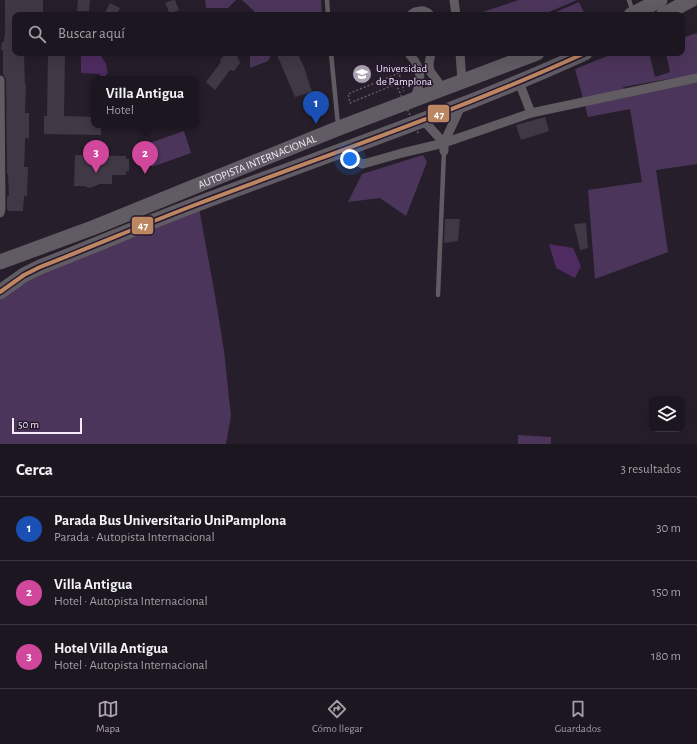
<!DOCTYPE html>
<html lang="es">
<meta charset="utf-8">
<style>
body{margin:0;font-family:"Alegreya Sans",sans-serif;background:#29232d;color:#f1f3f6}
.controls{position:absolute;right:12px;bottom:12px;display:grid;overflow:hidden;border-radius:8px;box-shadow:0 4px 16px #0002}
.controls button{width:36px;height:36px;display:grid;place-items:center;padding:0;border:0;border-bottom:1px solid #3a353e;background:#1c1620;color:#f1f3f6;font:20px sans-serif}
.scale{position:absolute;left:12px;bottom:10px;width:70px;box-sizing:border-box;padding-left:4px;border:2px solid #f4eafb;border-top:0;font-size:11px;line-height:14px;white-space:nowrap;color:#f4eafb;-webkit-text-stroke:3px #271830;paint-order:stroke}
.you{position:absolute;left:350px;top:159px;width:14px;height:14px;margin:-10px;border:3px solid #fff;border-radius:50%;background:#1a73e8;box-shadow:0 0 0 6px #1a73e833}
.badge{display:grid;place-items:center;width:26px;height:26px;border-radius:50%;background:#aca3b2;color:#fff;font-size:13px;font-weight:700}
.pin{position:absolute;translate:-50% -33px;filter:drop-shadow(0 1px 2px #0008)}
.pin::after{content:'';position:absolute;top:21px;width:14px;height:12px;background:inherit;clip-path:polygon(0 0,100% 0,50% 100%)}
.popup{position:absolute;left:91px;top:76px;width:108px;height:52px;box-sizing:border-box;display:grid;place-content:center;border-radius:8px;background:#1c1620;filter:drop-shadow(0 1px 3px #0005);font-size:13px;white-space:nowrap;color:#a09fa5}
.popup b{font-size:15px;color:#f1f3f6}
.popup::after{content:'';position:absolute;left:50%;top:100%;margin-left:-8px;border:8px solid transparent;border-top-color:#1c1620}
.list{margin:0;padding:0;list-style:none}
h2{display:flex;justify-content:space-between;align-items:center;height:52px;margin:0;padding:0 16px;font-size:17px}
h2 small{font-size:13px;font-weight:400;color:#a09fa5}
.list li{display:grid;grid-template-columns:26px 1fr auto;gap:12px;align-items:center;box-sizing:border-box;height:64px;padding:0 16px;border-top:1px solid #3a353e}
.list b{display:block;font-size:15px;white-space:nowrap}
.list p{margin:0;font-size:13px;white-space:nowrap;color:#a09fa5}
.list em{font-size:13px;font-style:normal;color:#a09fa5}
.icon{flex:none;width:22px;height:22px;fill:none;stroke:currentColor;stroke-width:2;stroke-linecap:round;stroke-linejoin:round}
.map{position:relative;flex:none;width:697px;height:444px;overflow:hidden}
.search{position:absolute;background:#1c1620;box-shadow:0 4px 16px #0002;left:12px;right:12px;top:12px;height:44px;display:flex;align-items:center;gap:10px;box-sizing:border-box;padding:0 14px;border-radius:8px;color:#a09fa5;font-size:15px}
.sheet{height:244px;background:#1c1620}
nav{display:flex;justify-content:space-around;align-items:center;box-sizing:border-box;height:56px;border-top:1px solid #3a353e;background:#1c1620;font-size:11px;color:#a09fa5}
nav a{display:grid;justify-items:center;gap:2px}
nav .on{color:#aca3b2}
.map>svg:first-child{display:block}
</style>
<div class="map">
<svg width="697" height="444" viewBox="0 0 697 444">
<rect width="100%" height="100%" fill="#261e2a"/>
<!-- green -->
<g fill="#4c355a">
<polygon points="205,0 236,0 228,8 206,8"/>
<polygon points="242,0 321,0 322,15 253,15 254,11"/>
<polygon points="519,0 577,0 542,15 473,15"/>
<polygon points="579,2 585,15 549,15"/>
<polygon points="697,33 697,74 623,87 627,96 697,80 697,164 656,170 668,252 595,279 588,190 642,182 630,109 588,117 575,69 615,53 649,53 655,77 670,72 666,53 682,53 682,38"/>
<polygon points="250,53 272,53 268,61 250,68"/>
<polygon points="184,131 191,153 152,167 144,145"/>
<polygon points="423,155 427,162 406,216 380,198 348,202 362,174"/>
<polygon points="199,208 216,301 224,351 231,416 226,444 0,444 0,299 9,292 55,267"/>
<polygon points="518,435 551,437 551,444 518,444"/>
</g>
<!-- water -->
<g fill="#4e2c62">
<polygon points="81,53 99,53 106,64 108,74 106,74 106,76 100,76 100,74 81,73"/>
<polygon points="549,244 573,248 581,266 575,278 556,268"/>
</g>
<!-- building -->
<g fill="#403844">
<polygon points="5,0 43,0 43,15 15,15 15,53 24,53 25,85 26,85 25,113 29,113 29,138 25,138 25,148 24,167 28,167 27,196 24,196 23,211 9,211 7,209 7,196 9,196 8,174 7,174 6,79 3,74 3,50 1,50 2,42 4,42 4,37 5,37"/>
<polygon points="78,0 90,0 89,11 77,11"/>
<polygon points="173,0 175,0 179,10 170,14 165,3"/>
<polygon points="110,3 120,8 117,15 104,15"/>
<polygon points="48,53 65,53 64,116 94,117 94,125 101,125 101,135 44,134 44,116 47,116"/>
<polygon points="226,53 236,53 240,63 234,71 230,70 215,90 206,82 221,62 220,60"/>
<polygon points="283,53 297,53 304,67 312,92 295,97 277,55"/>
<polygon points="545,117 549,131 521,140 516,125"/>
<polygon points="75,155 126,156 126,159 129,159 129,171 126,171 126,175 112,175 112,184 100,184 90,188 86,187 85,186 74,186"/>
<polygon points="445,219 460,219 458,241 444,243"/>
<polygon points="586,223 588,248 580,250 574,224"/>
</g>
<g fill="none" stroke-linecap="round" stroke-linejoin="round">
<!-- path -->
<polyline stroke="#615c63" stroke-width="1.5" stroke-dasharray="2 2" stroke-linecap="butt" points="396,84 350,103 348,94 399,73 404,91"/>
<!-- service -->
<g stroke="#605c62" stroke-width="4.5">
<polyline points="327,0 328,15"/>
<polyline points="629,0 633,12"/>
<polyline points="331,53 338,125"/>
<polyline points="438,295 444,151"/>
</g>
<!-- minor -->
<g stroke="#605c62" stroke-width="9">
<polyline points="454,0 456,15"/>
<path d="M 411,15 C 415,10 425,9 430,15"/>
<path d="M 410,53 L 410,55 C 424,70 421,82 414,100"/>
<polyline points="431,53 429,64 430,71 443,89"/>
<polyline points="460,53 462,81"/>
<polyline points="0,80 1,209 0,213"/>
<polyline points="519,82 531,113"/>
<polyline points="423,120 444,143"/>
<path d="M 350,147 C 353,153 356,163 363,164 L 402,153 L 444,143 L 531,113 L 697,78"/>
<polyline points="444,151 444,143 461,106"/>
</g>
<!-- trunk -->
<g stroke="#615c64" stroke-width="15">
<polyline points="631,15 660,0"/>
<polyline points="663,15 691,0"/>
<path id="s1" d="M 0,262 L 95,227 L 339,128 L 537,53"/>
<path d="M 0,292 L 24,275 L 40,267 C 94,246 147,223 200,203 C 329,154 460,110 585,53"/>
</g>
<!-- path-bridge -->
<polyline stroke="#615c63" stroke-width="1.5" stroke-dasharray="2 2" stroke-linecap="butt" points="396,84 419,135"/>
<defs>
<path id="bus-1" d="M 0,292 L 24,275 L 40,267 C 94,246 147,223 200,203 C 329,154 460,110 585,53"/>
</defs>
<!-- bus-1 casing -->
<use href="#bus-1" stroke="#271830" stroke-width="7"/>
<!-- bus-1 -->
<use href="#bus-1" stroke="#bb8660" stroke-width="4"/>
</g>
<!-- icons -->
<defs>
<symbol id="university-disc" viewBox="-11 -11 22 22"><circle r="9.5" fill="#aca3b2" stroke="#271830"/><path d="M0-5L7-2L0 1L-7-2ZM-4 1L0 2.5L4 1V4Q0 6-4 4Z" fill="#fff"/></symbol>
</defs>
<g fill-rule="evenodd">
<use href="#university-disc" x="351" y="63" width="22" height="22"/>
</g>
<g text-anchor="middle" stroke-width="3" stroke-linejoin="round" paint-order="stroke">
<!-- poi labels -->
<g font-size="11" fill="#f4eafb" stroke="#271830" text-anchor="start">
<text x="376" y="72">Universidad<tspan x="376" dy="13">de Pamplona</tspan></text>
</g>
<!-- street labels -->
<g font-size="11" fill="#f4eafb" stroke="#271830">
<text dy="4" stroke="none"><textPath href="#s1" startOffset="276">AUTOPISTA INTERNACIONAL</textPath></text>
</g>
</g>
<g stroke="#271830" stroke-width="1.5">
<rect x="427" y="104" width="23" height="19" rx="4" fill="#bb8660"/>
<rect x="131" y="216" width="23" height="19" rx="4" fill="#bb8660"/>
</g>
<g font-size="11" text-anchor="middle" font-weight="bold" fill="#fff">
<text x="439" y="118">47</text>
<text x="143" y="229">47</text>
</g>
</svg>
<div class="controls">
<button><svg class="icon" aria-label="layers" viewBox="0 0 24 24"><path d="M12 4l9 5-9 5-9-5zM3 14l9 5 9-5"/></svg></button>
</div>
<div class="scale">50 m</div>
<div class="you"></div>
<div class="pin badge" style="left:316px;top:124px;background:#1a4fb4">1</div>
<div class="pin badge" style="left:145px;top:174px;background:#d1479c">2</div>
<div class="popup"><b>Villa Antigua</b>Hotel</div>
<div class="pin badge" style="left:96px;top:173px;background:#d1479c">3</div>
<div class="search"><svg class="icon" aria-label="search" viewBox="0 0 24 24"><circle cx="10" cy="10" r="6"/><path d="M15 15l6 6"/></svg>Buscar aquí</div>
</div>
<section class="sheet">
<h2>Cerca<small>3 resultados</small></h2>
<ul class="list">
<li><span class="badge" style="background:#1a4fb4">1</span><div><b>Parada Bus Universitario UniPamplona</b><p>Parada · Autopista Internacional</p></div><em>30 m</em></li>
<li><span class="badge" style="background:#d1479c">2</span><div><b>Villa Antigua</b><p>Hotel · Autopista Internacional</p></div><em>150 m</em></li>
<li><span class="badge" style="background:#d1479c">3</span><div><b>Hotel Villa Antigua</b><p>Hotel · Autopista Internacional</p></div><em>180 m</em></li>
</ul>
</section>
<nav>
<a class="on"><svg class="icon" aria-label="map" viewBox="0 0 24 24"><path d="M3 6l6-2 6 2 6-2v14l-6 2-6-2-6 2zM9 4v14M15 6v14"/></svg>Mapa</a>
<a><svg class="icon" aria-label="directions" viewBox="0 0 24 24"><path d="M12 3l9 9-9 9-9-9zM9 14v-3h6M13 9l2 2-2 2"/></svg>Cómo llegar</a>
<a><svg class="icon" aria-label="saved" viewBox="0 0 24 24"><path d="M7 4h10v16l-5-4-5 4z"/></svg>Guardados</a>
</nav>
